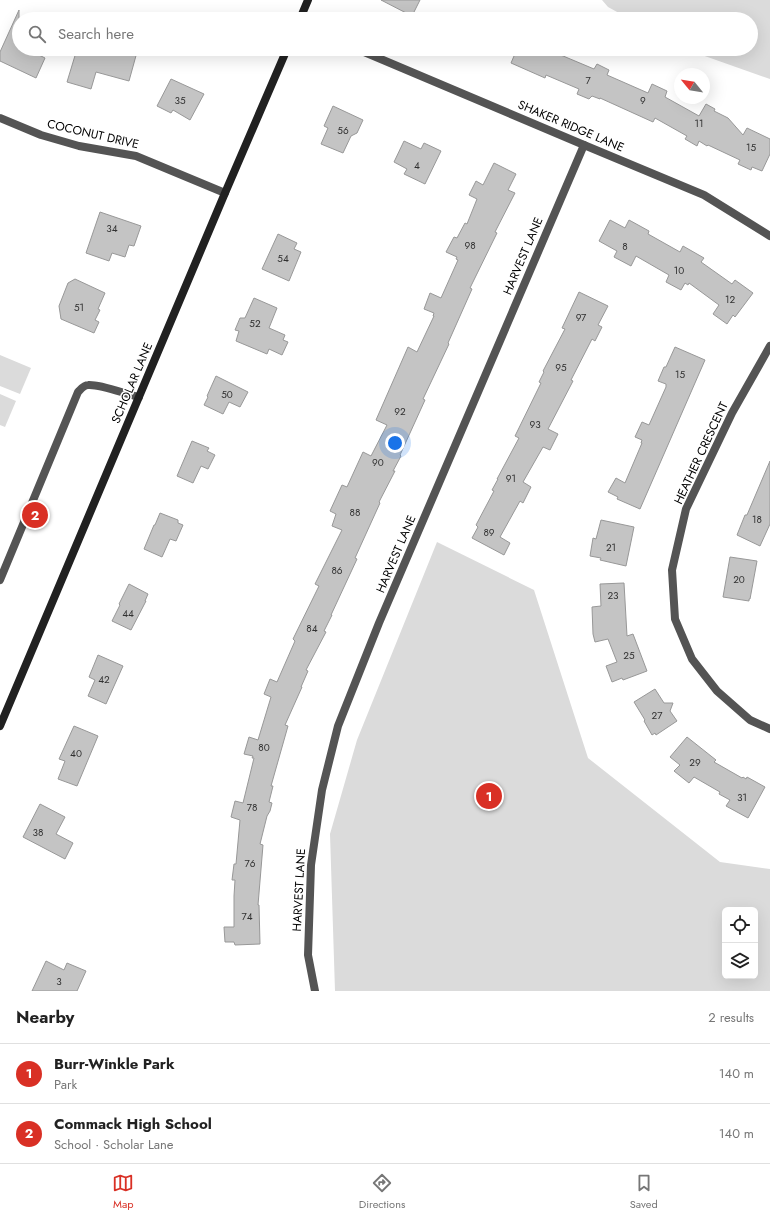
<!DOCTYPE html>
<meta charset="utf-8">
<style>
body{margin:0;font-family:Jost,sans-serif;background:#f6f6f6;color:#222}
.controls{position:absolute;right:12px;bottom:12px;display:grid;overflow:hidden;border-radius:6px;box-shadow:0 4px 16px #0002}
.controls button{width:36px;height:36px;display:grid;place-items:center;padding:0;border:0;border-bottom:1px solid #e0e0e0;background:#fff;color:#222;font:20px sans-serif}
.compass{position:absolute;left:674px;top:68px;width:36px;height:36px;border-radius:50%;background:#fff;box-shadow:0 4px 16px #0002;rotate:300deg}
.you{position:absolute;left:395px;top:443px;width:14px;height:14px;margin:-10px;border:3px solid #fff;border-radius:50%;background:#1a73e8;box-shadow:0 0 0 6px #1a73e833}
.badge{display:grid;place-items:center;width:26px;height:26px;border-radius:50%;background:#d93025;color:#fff;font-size:13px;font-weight:700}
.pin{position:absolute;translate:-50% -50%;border:2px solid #fff;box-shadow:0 1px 4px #0006}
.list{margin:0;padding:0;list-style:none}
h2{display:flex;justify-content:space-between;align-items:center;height:52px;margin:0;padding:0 16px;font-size:17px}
h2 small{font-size:13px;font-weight:400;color:#767676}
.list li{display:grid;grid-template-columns:26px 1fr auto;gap:12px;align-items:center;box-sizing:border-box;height:60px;padding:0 16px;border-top:1px solid #e0e0e0}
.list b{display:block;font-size:15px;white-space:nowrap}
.list p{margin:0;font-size:13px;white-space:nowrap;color:#767676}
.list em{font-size:13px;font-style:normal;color:#767676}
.icon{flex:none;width:22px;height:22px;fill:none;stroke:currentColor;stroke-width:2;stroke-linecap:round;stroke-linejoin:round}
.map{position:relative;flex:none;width:770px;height:991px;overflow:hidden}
.search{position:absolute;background:#fff;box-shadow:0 4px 16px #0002;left:12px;right:12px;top:12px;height:44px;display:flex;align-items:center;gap:10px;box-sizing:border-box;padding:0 14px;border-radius:22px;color:#767676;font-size:15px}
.sheet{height:172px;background:#fff}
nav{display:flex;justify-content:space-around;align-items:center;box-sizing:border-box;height:56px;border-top:1px solid #e0e0e0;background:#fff;font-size:11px;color:#767676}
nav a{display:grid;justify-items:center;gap:2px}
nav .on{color:#d93025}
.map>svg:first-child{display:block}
</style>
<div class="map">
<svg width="770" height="991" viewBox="0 0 770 991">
<rect width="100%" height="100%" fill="#fff"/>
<!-- green -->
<g fill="#dbdbdb" fill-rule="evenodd">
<polygon points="602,0 770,0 770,79 685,49 751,49 751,19 630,19 608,7"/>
<polygon points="0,355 31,368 20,394 0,386"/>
<polygon points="0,394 16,401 5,427 0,425"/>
<path d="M 437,542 L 534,590 L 588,758 L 720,862 L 770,869 L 770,991 L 335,991 L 330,834 L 357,740 ZM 725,910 L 755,910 L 755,976 L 725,976 Z"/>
</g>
<!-- building -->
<g fill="#c4c4c4" stroke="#989898">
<polygon points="381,0 420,0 412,16"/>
<polygon points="19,10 19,49 40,49 37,54 45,58 36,78 0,61 0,52"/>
<polygon points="77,49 127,49 137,52 129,81 96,72 91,89 67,82"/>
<polygon points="517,49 558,49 556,53 594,69 597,64 609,70 607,75 648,93 652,84 667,91 665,97 699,116 706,104 715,109 714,111 728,118 743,135 747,128 770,139 770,154 762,171 752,167 751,170 738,164 740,160 708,145 707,146 699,141 697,146 685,139 687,136 655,118 653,122 600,98 600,99 592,96 589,99 577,94 579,89 546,75 545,78 511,63"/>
<polygon points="171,79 204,94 190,120 173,110 171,113 157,106"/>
<polygon points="333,106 363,120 357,133 351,136 343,153 321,144 328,128 324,126"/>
<polygon points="404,141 421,149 424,143 441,151 425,184 404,174 407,169 394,162"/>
<polygon points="494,163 516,174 508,190 515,193 495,232 497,233 470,288 472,289 448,343 449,344 423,399 425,400 400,455 401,456 393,471 395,471 379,502 380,503 355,558 357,559 331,615 332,615 324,631 326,632 306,670 308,671 301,687 302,687 285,725 288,726 271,786 273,786 269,802 272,803 270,811 267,816 260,844 263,845 258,905 259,905 260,944 235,945 234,942 225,942 224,927 234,927 234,896 235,880 232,880 234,864 236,864 240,820 231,817 235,801 243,803 254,758 252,758 253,756 244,754 249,737 258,740 271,697 264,694 270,679 277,682 295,641 293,639 319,586 315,584 342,530 332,526 336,514 330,511 342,485 347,487 363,452 371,456 387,425 376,420 408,347 417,352 434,316 433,316 434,313 424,309 430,293 441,298 458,260 456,259 457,257 446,252 454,237 457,238 465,223 467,224 477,199 469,195 476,181 483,185"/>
<polygon points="100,212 141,226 134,246 129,245 125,257 112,253 109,261 86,253"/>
<polygon points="610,220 625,228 629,220 649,231 648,234 680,252 683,246 704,258 701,262 732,284 735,280 753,293 735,317 733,315 727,324 713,314 719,305 689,283 688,285 685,283 681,290 666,282 669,275 636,256 631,266 614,257 617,251 599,241"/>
<polygon points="278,234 297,243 294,249 301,252 289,281 262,269"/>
<polygon points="75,279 105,293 98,309 100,310 95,320 99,322 94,333 61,319 59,306 68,283"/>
<polygon points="579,292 608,306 598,325 602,327 595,341 592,339 571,380 573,381 548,429 558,434 550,450 543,447 523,482 531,487 523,503 520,501 500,537 510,543 504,555 472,538 478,527 476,525 494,491 492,490 498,479 497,479 519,438 515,436 541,383 539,382 544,372 543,371 565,329 562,328"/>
<polygon points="254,298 277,308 269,328 285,335 283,340 288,342 282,355 269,349 267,354 236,341 239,331 235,330 240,318 245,318"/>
<polygon points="675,347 705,360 640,509 617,499 618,497 608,492 616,478 625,483 642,443 641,443 642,440 635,437 642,422 649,425 666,387 666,384 658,381 664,367 666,367"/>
<polygon points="216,376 248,392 240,407 229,402 223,414 204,405 208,397 207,396"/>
<polygon points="192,441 209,448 207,451 215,455 208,469 201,466 193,483 177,476"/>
<polygon points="770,461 770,524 760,546 737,535 745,515 747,515"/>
<polygon points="160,513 178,520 178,523 183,525 176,541 170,539 162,557 144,549 154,525 155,525"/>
<polygon points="601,520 634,527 626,566 600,560 601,558 590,556 593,538 596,539"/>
<polygon points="730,557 757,561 750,599 749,599 749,601 723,597"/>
<polygon points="624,583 627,636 633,634 647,671 623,680 622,678 612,682 606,666 617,662 608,639 595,642 593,634 592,607 601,606 600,584"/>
<polygon points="129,584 148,594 145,601 146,601 131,630 112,621 120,605 119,604"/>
<polygon points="98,655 123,666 106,704 88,696 95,680 89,677"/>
<polygon points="655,689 664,703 673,703 670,711 677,721 656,735 655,733 652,735 644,721 645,720 634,702"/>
<polygon points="74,726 98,736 77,786 58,779 65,761 59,759"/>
<polygon points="687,737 716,760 714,762 742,778 743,777 746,779 747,777 765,787 748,818 726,806 730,800 719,794 720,792 694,777 689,783 674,771 680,765 670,757"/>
<polygon points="40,804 65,817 56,834 73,843 65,859 23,837"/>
<polygon points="46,961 64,970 67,963 86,971 77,991 32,991"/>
</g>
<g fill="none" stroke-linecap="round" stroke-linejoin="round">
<!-- street -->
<g stroke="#545454" stroke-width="8">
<polyline points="357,49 584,145 704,195 770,236"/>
<polyline points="0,118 41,135 79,146 136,156 225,193"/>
<polyline points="770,346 732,413 686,509 672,570 675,619 692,659 717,691 750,720 770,729"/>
<path d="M 0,580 L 78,392 C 81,389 84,385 88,385 C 101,384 125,394 139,397"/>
<polyline points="315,991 308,955 311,865 322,790 338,726 379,623 584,145"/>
</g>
<!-- secondary -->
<g stroke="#212121" stroke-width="8">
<polyline points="300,19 308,0"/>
<polyline points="0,726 225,193 287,49"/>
</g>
</g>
<g text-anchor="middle" stroke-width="3" stroke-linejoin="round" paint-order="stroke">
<!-- number labels -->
<g font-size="10" fill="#313131">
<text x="588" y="84">7</text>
<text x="180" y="104">35</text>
<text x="643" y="104">9</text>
<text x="699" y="127">11</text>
<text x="343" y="134">56</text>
<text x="751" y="151">15</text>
<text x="417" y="169">4</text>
<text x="112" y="232">34</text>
<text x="470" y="249">98</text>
<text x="625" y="250">8</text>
<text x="283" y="262">54</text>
<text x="679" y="274">10</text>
<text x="730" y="303">12</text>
<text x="79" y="311">51</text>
<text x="581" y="321">97</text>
<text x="255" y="327">52</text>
<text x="561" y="371">95</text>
<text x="680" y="378">15</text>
<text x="227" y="398">50</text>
<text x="400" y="415">92</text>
<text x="535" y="428">93</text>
<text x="378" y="466">90</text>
<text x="511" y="482">91</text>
<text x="355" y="516">88</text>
<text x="757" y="523">18</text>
<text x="489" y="536">89</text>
<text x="611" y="551">21</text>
<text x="337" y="574">86</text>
<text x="739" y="583">20</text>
<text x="613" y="599">23</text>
<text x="128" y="617">44</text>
<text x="312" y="632">84</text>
<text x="629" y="659">25</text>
<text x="104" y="683">42</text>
<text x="657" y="719">27</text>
<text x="264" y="751">80</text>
<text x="76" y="757">40</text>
<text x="695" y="766">29</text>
<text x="742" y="801">31</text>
<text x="252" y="811">78</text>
<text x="38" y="836">38</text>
<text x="250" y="867">76</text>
<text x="247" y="920">74</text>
<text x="59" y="985">3</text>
</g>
<!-- street labels -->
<g font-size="12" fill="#000" stroke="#fff">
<text transform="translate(571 126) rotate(23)" y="4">SHAKER RIDGE LANE</text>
<text transform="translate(93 134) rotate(13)" y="4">COCONUT DRIVE</text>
<text transform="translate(523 256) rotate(-67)" y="4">HARVEST LANE</text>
<text transform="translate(132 383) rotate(-67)" y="4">SCHOLAR LANE</text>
<text transform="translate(701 453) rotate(-65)" y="4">HEATHER CRESCENT</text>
<text transform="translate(396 554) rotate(-67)" y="4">HARVEST LANE</text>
<text transform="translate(299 890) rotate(-87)" y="4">HARVEST LANE</text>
</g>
</g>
</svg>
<div class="controls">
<button><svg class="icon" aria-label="locate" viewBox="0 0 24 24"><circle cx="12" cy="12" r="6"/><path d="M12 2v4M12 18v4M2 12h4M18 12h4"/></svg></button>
<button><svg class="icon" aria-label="layers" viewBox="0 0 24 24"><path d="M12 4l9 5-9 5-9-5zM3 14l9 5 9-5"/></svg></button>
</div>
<svg class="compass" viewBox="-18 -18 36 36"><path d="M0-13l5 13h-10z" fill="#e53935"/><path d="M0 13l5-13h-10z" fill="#767676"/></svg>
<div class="you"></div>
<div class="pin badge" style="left:489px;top:796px">1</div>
<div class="pin badge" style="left:35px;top:515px">2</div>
<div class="search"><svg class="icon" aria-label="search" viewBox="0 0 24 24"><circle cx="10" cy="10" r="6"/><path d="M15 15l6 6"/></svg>Search here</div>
</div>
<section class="sheet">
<h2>Nearby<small>2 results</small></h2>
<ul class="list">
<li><span class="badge">1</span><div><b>Burr-Winkle Park</b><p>Park</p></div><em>140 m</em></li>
<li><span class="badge">2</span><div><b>Commack High School</b><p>School · Scholar Lane</p></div><em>140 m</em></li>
</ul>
</section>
<nav>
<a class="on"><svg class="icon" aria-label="map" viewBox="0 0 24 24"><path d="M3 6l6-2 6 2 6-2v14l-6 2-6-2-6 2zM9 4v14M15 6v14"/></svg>Map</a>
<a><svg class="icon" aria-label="directions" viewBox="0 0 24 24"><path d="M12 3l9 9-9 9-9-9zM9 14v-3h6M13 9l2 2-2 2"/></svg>Directions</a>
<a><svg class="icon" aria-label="saved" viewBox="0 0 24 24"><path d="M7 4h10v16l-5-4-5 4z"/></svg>Saved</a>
</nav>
